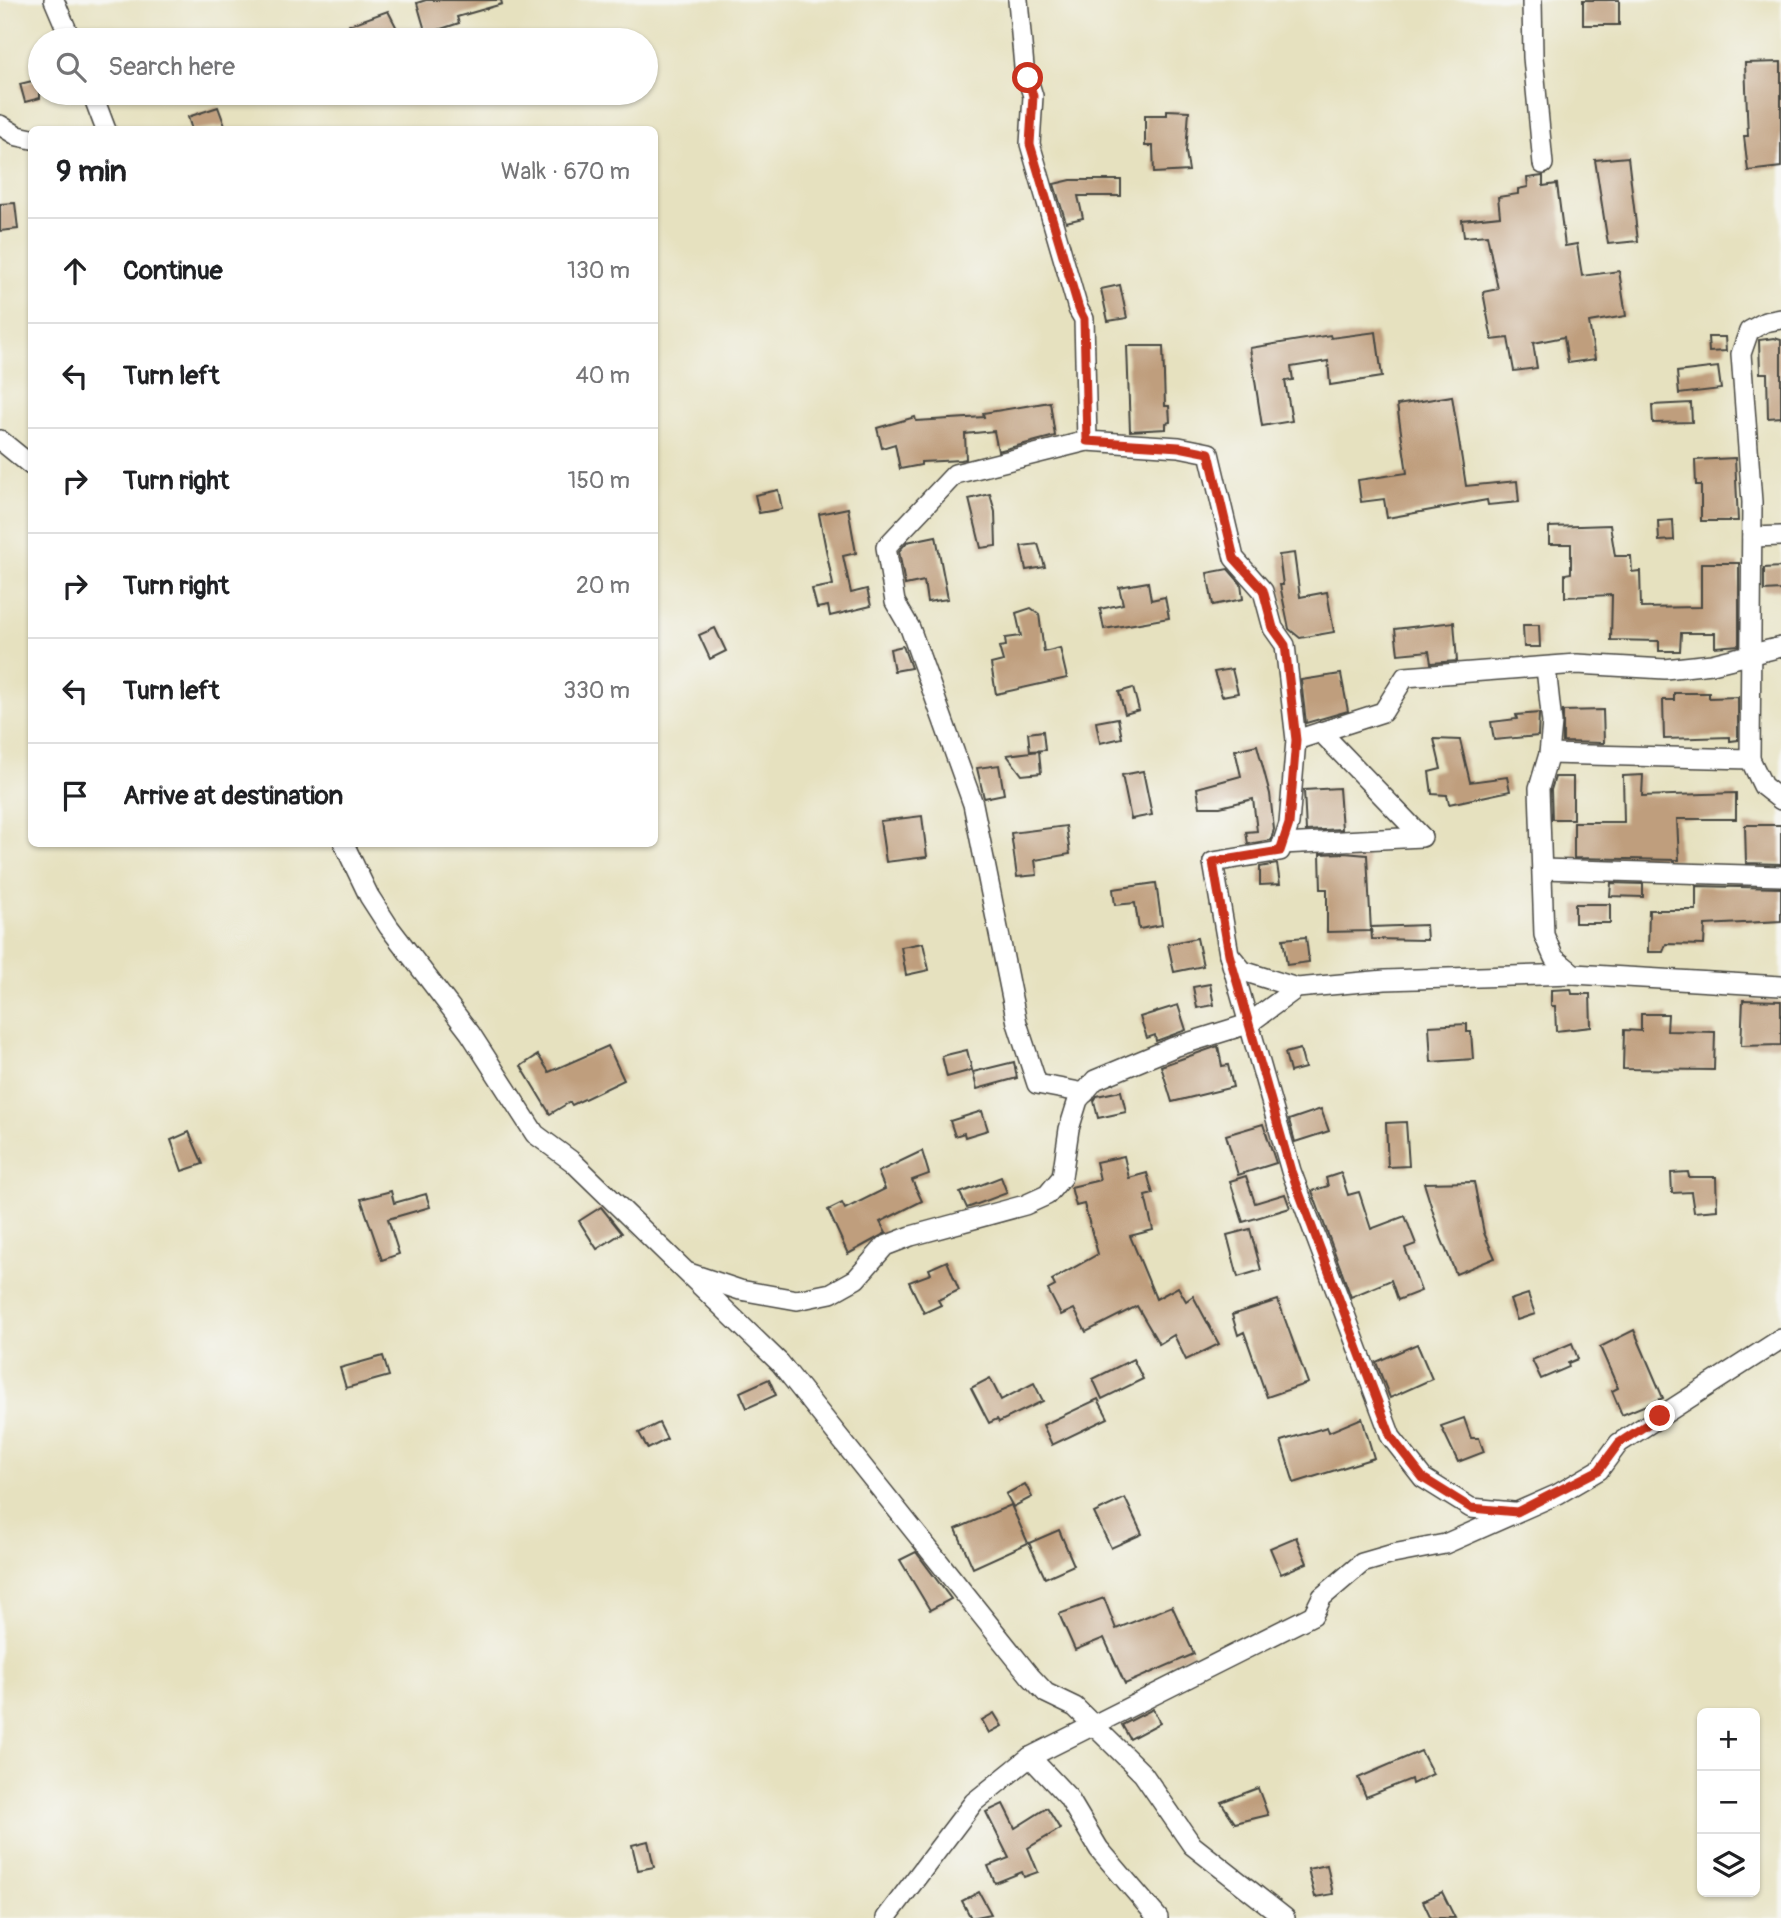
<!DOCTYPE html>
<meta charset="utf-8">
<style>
body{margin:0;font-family:Pangolin,sans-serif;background:#f6f6f6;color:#202124}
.controls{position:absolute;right:21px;bottom:21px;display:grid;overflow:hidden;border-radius:10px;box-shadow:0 2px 5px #0004}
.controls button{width:63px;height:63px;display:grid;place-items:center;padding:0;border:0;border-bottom:2px solid #e0e0e0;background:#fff;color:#202124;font:35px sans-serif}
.stop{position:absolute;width:21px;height:21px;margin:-16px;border:5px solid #c8321e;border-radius:50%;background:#fff}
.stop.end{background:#c8321e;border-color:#fff;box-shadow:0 2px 7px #0008}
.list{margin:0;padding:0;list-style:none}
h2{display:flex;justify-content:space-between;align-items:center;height:91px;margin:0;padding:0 28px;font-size:30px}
h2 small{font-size:23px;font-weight:400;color:#757577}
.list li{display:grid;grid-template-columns:46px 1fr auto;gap:21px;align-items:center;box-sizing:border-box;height:105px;padding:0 28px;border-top:2px solid #e0e0e0}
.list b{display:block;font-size:26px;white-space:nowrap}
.list em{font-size:23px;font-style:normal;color:#757577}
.icon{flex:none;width:38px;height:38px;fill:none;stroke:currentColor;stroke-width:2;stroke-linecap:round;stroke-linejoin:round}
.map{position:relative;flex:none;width:1781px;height:1918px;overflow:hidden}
.search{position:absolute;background:#fff;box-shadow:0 2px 5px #0004;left:28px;top:28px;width:630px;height:77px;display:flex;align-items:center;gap:18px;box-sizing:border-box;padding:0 24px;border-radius:38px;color:#757577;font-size:26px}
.panel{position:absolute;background:#fff;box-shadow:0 2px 5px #0004;left:28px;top:126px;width:630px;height:721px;border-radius:10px}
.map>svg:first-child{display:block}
</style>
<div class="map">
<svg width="1781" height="1918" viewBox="0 0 1781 1918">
<rect width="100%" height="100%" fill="#f6f6f2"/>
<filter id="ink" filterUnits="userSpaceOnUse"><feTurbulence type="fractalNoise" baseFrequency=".0143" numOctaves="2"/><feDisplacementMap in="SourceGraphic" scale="14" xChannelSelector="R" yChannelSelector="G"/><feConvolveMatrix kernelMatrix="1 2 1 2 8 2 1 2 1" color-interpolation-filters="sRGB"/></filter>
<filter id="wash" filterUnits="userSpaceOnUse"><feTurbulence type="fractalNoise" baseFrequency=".00686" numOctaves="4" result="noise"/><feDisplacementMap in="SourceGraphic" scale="28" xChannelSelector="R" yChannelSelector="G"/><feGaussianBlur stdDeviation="1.57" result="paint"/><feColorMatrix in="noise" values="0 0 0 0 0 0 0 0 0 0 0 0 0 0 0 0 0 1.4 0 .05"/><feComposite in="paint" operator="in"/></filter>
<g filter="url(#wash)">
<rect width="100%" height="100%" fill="#e6e1bf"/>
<g id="blocks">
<!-- building -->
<g fill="#bf9e7d">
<polygon points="426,0 501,0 502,4 457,17 459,23 426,34 417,3"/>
<rect x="1583" y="0" width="36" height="25"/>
<polygon points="388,11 403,40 355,40 349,25"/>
<polygon points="1781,62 1781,167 1748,171 1744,136 1748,136 1745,63"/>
<polygon points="40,79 40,98 25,102 20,84"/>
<polygon points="218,107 225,126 192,130 188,117"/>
<polygon points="1167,110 1189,111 1186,152 1189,171 1154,173 1153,146 1145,146 1145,115 1167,115"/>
<polygon points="1628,157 1638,241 1608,244 1595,160"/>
<polygon points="1543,176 1543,186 1557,184 1565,246 1577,244 1582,276 1619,271 1626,316 1589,322 1595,359 1568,363 1564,337 1533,343 1537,368 1514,371 1508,338 1492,340 1483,292 1498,289 1487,235 1464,237 1462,220 1500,216 1498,197 1518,194 1518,189 1528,187 1527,178"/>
<polygon points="1071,180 1121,180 1121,196 1078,196 1083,218 1066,222 1054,184"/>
<polygon points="15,203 18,229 0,231 0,204"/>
<polygon points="1120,285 1127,318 1108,321 1101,289"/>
<polygon points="1376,332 1382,377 1330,385 1328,361 1291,367 1293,380 1285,381 1292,421 1262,426 1250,348 1330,335 1331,338"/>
<polygon points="1708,337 1725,337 1726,351 1709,352"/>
<polygon points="1774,338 1781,340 1781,417 1768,418 1767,373 1760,373 1759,340"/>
<polygon points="1127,346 1163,346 1165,406 1169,406 1170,422 1166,423 1166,429 1130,431"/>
<polygon points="1718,367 1721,389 1679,394 1677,372"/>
<polygon points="1452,396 1466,486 1517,481 1519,502 1488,505 1487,500 1387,518 1384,499 1361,502 1358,480 1407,473 1397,405"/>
<polygon points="1050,402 1055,436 998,451 994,431 965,434 966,459 961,460 921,462 921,465 900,469 895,444 882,448 877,428 915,417 916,421 984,417 983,413"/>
<polygon points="1691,403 1692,422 1653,423 1652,405"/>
<polygon points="1735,458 1738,521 1701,521 1701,485 1696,485 1695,460"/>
<polygon points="778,490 782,509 759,513 755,495"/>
<polygon points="990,494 995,512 996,546 981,548 969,499"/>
<polygon points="848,508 856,553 843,556 851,593 867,589 871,606 830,616 828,606 817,608 812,589 833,585 819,514"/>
<polygon points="1673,520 1674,540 1659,541 1658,521"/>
<polygon points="1610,525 1615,556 1631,556 1632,572 1640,571 1641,608 1701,607 1701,563 1739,563 1739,645 1715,647 1715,633 1681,633 1680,651 1659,651 1659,641 1611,640 1612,595 1565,597 1565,574 1571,573 1571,544 1549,544 1549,527"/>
<polygon points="936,536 948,599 927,602 924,581 905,585 899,551 907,542"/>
<polygon points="1038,544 1045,567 1026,570 1021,546"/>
<polygon points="1294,553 1300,597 1327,592 1334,632 1300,638 1289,629 1280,585 1283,585 1279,555"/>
<polygon points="1781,567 1781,590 1764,591 1764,568"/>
<polygon points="1228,569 1241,584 1243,599 1213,605 1207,573"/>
<polygon points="1148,582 1151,600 1165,597 1169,618 1104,629 1100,609 1123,604 1119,587"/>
<polygon points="1031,608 1039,614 1044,652 1060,648 1067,678 996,694 991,664 1003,661 999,647 1006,646 1005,638 1021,636 1016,613"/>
<polygon points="1454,622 1457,661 1431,663 1429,651 1398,654 1395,629"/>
<polygon points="1523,625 1539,625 1540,647 1524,647"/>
<polygon points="715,628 726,651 710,659 699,635"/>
<polygon points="903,646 911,668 894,671 890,649"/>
<polygon points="1232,669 1238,693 1222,696 1214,672"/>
<polygon points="1341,674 1348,711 1306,723 1301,680"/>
<polygon points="1133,688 1139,710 1125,714 1119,692"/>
<polygon points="1674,693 1709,693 1709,698 1738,697 1738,740 1730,741 1730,737 1664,739 1663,700 1674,700"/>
<polygon points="1603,710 1604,743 1563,742 1563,711"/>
<polygon points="1539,713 1538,736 1494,740 1491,722 1517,719 1516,715"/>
<polygon points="1118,718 1122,738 1100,743 1096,722"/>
<polygon points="1043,731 1045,750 1030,751 1028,733"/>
<polygon points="1434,739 1460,740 1470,782 1507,777 1510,791 1449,804 1447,795 1432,794 1429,772 1441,769"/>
<polygon points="1257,745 1270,794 1274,829 1271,840 1248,844 1246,832 1257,831 1253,799 1220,807 1200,807 1197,788 1241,776 1235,750"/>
<polygon points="1039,751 1041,773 1022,775 1007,755"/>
<polygon points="999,765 1004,794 984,798 977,768"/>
<polygon points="1143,771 1152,815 1131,819 1122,775"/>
<polygon points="1643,775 1642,796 1736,793 1736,819 1677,819 1679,860 1574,858 1574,822 1624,822 1623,776"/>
<polygon points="1555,777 1573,777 1573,819 1552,819 1551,790"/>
<polygon points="1339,788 1342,829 1306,831 1304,790"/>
<polygon points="922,816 927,857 886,862 880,821"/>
<polygon points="1745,825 1781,825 1781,864 1746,863"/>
<polygon points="1066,826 1070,854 1035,860 1037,875 1017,877 1011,833"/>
<polygon points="1344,853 1367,855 1371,931 1327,932 1327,889 1321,889 1320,854"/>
<polygon points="1277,864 1280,884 1260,885 1260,867"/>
<polygon points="1156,883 1162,925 1139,929 1135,903 1115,905 1113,889"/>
<polygon points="1611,883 1643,884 1643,897 1610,896"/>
<polygon points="1696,886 1781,888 1781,921 1705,925 1704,945 1666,944 1663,952 1648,952 1649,910 1696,910"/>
<rect x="1575" y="904" width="35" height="19"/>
<polygon points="1426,925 1427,940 1372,939 1371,927"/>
<polygon points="1306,937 1309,962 1287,965 1283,939"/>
<polygon points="1197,938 1203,966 1174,972 1168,944"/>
<polygon points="923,943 929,970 906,975 901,947"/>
<polygon points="1210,984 1214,1005 1197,1008 1193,987"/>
<polygon points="1571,989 1572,994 1590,994 1591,1027 1556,1031 1555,1006 1551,1006 1551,990"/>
<polygon points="1743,1000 1781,1001 1781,1045 1741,1046"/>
<polygon points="1178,1005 1186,1030 1156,1041 1155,1035 1147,1038 1140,1017"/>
<polygon points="1641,1014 1668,1014 1667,1031 1715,1032 1714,1070 1623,1069 1624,1030 1641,1031"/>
<polygon points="1467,1024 1467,1032 1471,1032 1473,1059 1431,1062 1429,1026"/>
<polygon points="608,1046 624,1080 572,1105 570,1102 550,1114 521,1066 538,1055 549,1072"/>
<polygon points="1218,1046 1222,1066 1228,1065 1233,1087 1172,1102 1161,1066"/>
<polygon points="1300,1049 1305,1068 1290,1072 1285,1053"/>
<polygon points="967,1050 972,1070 947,1077 942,1056"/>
<polygon points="1014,1062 1017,1078 977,1089 973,1072"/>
<polygon points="1121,1091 1126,1112 1098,1118 1094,1101 1097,1096"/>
<polygon points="1321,1109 1329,1131 1295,1142 1289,1120"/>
<polygon points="982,1111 988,1130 965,1137 964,1133 955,1136 950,1121"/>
<polygon points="1406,1122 1409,1166 1388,1167 1386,1123"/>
<polygon points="1263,1124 1276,1163 1238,1175 1226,1135"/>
<polygon points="189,1132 203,1164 182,1171 171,1140"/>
<polygon points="922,1151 929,1174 912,1180 922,1201 880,1222 886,1233 848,1254 828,1210 842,1203 845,1209 885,1189 878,1172"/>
<polygon points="1124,1156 1129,1178 1147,1173 1153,1194 1145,1196 1153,1230 1130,1236 1156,1299 1178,1287 1186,1301 1193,1296 1219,1344 1186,1360 1174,1335 1159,1344 1137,1306 1086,1332 1074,1309 1061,1315 1048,1290 1055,1286 1052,1280 1098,1254 1084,1204 1076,1206 1071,1187 1100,1180 1096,1162"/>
<polygon points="1688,1172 1689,1177 1716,1177 1717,1210 1694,1212 1691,1192 1672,1193 1671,1173"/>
<polygon points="1341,1173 1348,1195 1359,1192 1371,1229 1405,1216 1416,1244 1405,1248 1421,1291 1398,1300 1391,1280 1351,1297 1312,1191 1328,1186 1326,1178"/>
<polygon points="1246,1176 1255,1203 1285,1194 1290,1208 1243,1222 1230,1181"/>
<polygon points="1001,1177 1007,1193 967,1208 960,1193"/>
<polygon points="1474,1182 1484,1233 1495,1258 1456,1274 1441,1238 1424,1183"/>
<polygon points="391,1191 394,1203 426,1194 430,1207 388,1219 399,1254 382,1260 361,1199"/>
<polygon points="601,1207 622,1233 597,1249 579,1221"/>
<polygon points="1250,1229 1261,1270 1238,1277 1227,1235"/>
<polygon points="947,1261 959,1290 938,1300 941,1305 924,1313 909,1282 931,1274 929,1269"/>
<polygon points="1528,1294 1535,1314 1517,1320 1510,1300"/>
<polygon points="1278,1300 1308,1383 1267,1397 1244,1332 1238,1335 1232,1315"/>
<polygon points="1634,1330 1663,1398 1622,1415 1612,1391 1618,1388 1600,1347"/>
<polygon points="1572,1343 1578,1359 1568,1363 1569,1367 1541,1379 1532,1360"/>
<polygon points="1417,1344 1432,1379 1390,1398 1376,1362"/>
<polygon points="383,1356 389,1376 346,1388 340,1368"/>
<polygon points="1133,1359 1143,1379 1102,1399 1093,1379"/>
<polygon points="990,1378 1001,1400 1034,1383 1043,1401 999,1422 997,1419 989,1423 971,1388"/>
<polygon points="769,1379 776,1395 747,1408 740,1392"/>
<polygon points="1098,1399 1108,1418 1052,1445 1043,1425"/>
<polygon points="1362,1418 1374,1458 1294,1483 1281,1441 1327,1427 1329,1432"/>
<polygon points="1464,1418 1471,1438 1479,1438 1484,1452 1458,1462 1441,1426"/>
<polygon points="659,1423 667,1439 648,1449 639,1433"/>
<polygon points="1025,1484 1032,1497 1013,1507 1006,1494"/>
<polygon points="1125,1498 1142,1534 1111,1548 1094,1513"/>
<polygon points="1011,1505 1028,1543 973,1568 956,1529"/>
<polygon points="1059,1530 1074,1565 1045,1578 1029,1543"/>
<polygon points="1296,1537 1307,1563 1281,1574 1270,1548"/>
<polygon points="916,1552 951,1599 930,1610 900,1560"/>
<polygon points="1104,1598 1116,1629 1172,1606 1194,1654 1125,1684 1104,1638 1075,1650 1059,1614"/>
<polygon points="1153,1709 1160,1723 1130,1739 1122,1725"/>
<polygon points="994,1713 1002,1726 989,1733 982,1720"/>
<polygon points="1421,1751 1433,1774 1412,1784 1411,1779 1366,1797 1358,1778"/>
<polygon points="1258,1788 1268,1815 1235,1823 1221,1802"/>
<polygon points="1003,1804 1015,1828 1047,1808 1060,1829 1028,1848 1038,1872 1024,1877 1022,1872 995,1883 988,1866 1009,1858 986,1812"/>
<polygon points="648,1841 654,1867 638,1870 632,1845"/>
<polygon points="1327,1865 1333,1894 1315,1897 1308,1869"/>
<polygon points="979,1892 991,1914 971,1918 962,1901"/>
<polygon points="1442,1892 1455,1918 1431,1918 1423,1901"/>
</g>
</g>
</g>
<g filter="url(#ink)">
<use href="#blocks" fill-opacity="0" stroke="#474641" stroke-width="2"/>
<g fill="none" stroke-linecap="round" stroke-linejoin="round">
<defs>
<g id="minor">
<polyline points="54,0 71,40"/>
<polyline points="1018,0 1024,67 1033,96 1030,144 1078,309 1084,319 1087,441 1179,447 1209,453 1234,558 1263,591 1273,628 1285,645 1296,740 1383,712 1405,677 1577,664 1665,669 1712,664 1781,647"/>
<polyline points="1532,0 1533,57 1543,164"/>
<polyline points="92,93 106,130"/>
<polyline points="0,125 18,136 32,139"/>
<polyline points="1781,319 1765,322 1749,331 1741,354 1752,502 1750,759 1763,786 1781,800"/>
<polyline points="0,440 32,466"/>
<polyline points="1752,537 1781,536"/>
<polyline points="1546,668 1552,723 1549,754 1539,788 1544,935 1554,958 1574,974 1781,986"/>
<polyline points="1296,740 1289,824 1280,851 1213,862 1229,954 1243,971 1297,988"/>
<polyline points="1549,754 1750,759"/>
<polyline points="344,844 369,896 389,927 470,1033 535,1134 573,1162 780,1363 1030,1676 1046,1693 1075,1707 1143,1774 1192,1845 1285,1918"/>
<polyline points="1282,844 1422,837 1321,732"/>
<polyline points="1542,869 1781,876"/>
<polyline points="1229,954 1291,1171 1391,1437 1423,1478 1471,1508 1513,1512"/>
<polyline points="1085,1093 1037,1084 1017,1023 973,804 910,628 895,602 886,547 955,474 1087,441"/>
<polyline points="689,1273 740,1290 797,1300 831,1293 856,1279 885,1246 911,1236 1025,1205 1047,1195 1062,1177 1069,1129 1078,1100 1095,1080 1174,1047 1248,1024 1297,988 1385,980 1574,974"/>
<polyline points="1030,1757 1068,1797 1099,1849 1158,1918"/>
<polyline points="886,1918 974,1802 1030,1757 1313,1615 1322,1597 1362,1563 1393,1554 1445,1544 1558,1494 1599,1470 1619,1443 1781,1339"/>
</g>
</defs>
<!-- minor casing -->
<use href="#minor" stroke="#474641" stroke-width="22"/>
<!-- minor -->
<use href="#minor" stroke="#fff" stroke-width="19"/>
</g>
</g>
<g fill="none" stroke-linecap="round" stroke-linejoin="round" filter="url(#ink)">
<!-- route -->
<polyline stroke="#c8321e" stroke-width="9" points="1028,78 1033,96 1030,144 1079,309 1084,319 1087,441 1179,447 1209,453 1234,558 1263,590 1273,628 1285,645 1296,740 1289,824 1280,851 1213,862 1229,954 1291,1171 1391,1437 1423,1478 1471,1508 1517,1512 1599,1470 1619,1443 1660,1416"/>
</g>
</svg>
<div class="controls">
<button>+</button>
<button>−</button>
<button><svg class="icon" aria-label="layers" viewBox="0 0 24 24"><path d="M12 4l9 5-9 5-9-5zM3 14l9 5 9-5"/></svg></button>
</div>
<div class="stop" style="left:1028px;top:78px"></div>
<div class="stop end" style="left:1660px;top:1416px"></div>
<div class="search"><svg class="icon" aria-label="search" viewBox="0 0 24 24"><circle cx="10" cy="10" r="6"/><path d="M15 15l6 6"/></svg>Search here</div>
<section class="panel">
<h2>9 min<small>Walk · 670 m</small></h2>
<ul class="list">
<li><svg class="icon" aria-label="ahead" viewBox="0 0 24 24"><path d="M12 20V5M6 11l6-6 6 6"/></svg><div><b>Continue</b></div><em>130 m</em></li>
<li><svg class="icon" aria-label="left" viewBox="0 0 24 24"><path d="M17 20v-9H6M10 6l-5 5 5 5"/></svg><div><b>Turn left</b></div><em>40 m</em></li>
<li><svg class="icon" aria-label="right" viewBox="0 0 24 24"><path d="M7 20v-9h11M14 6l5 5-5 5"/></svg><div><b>Turn right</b></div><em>150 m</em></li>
<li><svg class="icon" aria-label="right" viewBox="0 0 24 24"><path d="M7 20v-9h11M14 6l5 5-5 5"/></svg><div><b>Turn right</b></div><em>20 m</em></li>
<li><svg class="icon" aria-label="left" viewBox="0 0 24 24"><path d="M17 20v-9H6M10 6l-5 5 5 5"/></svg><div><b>Turn left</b></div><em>330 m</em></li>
<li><svg class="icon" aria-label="arrive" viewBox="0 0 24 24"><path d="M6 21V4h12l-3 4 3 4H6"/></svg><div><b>Arrive at destination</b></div></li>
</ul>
</section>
</div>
